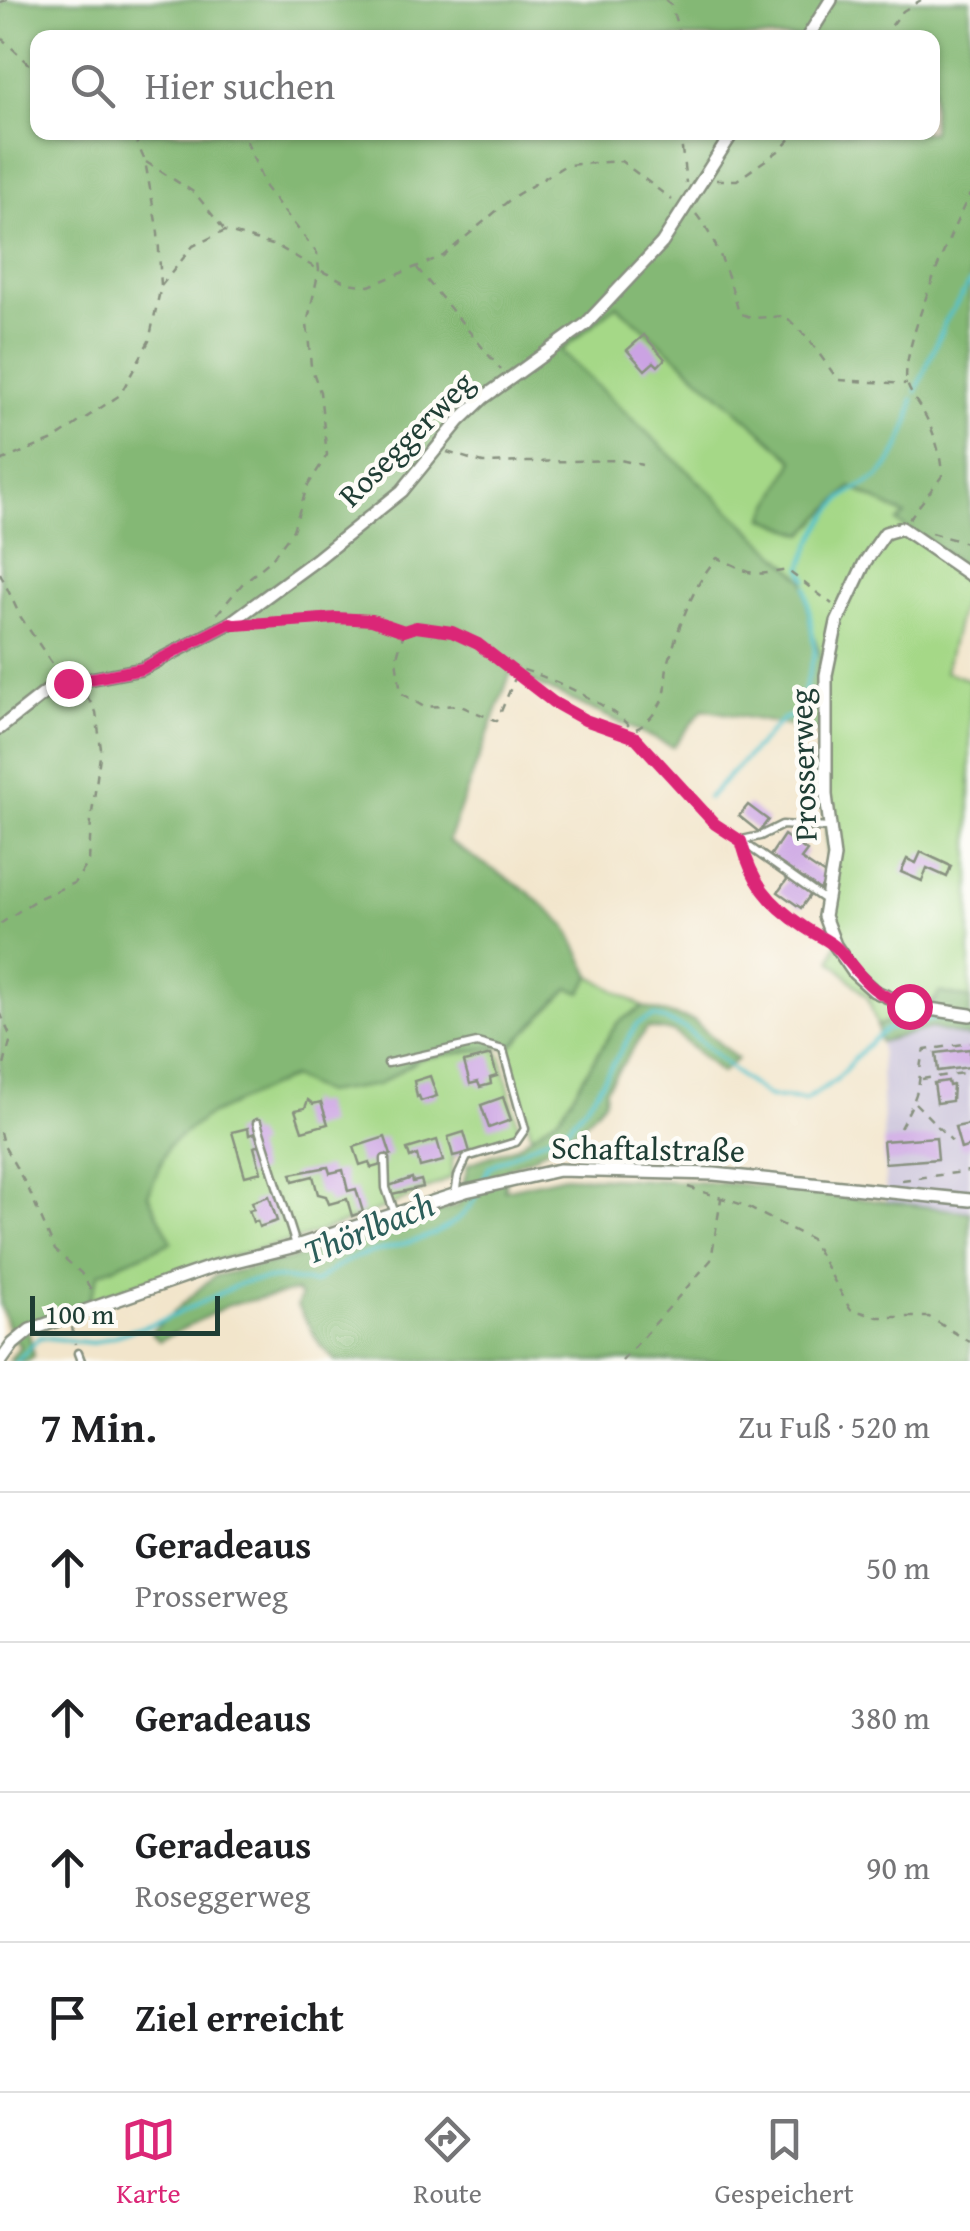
<!DOCTYPE html>
<html lang="de">
<meta charset="utf-8">
<style>
body{margin:0;font-family:"Gentium Book Plus",serif;background:#f6f6f6;color:#202124}
.scale{position:absolute;left:30px;bottom:25px;width:190px;box-sizing:border-box;padding-left:10px;border:5px solid #1f3d34;border-top:0;font-size:28px;line-height:35px;white-space:nowrap;color:#1f3d34;-webkit-text-stroke:8px #fdfcf7;paint-order:stroke}
.stop{position:absolute;width:30px;height:30px;margin:-22px;border:8px solid #db2777;border-radius:50%;background:#fff}
.stop.end{background:#db2777;border-color:#fff;box-shadow:0 2px 10px #0008}
.list{margin:0;padding:0;list-style:none}
h2{display:flex;justify-content:space-between;align-items:center;height:130px;margin:0;padding:0 40px;font-size:42px}
h2 small{font-size:32px;font-weight:400;color:#757577}
.list li{display:grid;grid-template-columns:65px 1fr auto;gap:30px;align-items:center;box-sizing:border-box;height:150px;padding:0 40px;border-top:2px solid #e0e0e0}
.list b{display:block;font-size:38px;white-space:nowrap}
.list p{margin:0;font-size:32px;white-space:nowrap;color:#757577}
.list em{font-size:32px;font-style:normal;color:#757577}
.icon{flex:none;width:55px;height:55px;fill:none;stroke:currentColor;stroke-width:2;stroke-linecap:round;stroke-linejoin:round}
.map{position:relative;flex:none;width:970px;height:1361px;overflow:hidden}
.search{position:absolute;background:#fff;box-shadow:0 2px 8px #0004;left:30px;right:30px;top:30px;height:110px;display:flex;align-items:center;gap:25px;box-sizing:border-box;padding:0 35px;border-radius:20px;color:#757577;font-size:38px}
.sheet{height:730px;background:#fff}
nav{display:flex;justify-content:space-around;align-items:center;box-sizing:border-box;height:140px;border-top:2px solid #e0e0e0;background:#fff;font-size:28px;color:#757577}
nav a{display:grid;justify-items:center;gap:5px}
nav .on{color:#db2777}
.map>svg:first-child{display:block}
</style>
<div class="map">
<svg width="970" height="1361" viewBox="0 0 970 1361">
<rect width="100%" height="100%" fill="#fdfcf7"/>
<filter id="ink" filterUnits="userSpaceOnUse"><feTurbulence type="fractalNoise" baseFrequency=".01" numOctaves="2"/><feDisplacementMap in="SourceGraphic" scale="20" xChannelSelector="R" yChannelSelector="G"/><feConvolveMatrix kernelMatrix="1 2 1 2 8 2 1 2 1" color-interpolation-filters="sRGB"/></filter>
<filter id="wash" filterUnits="userSpaceOnUse"><feTurbulence type="fractalNoise" baseFrequency=".0048" numOctaves="4" result="noise"/><feDisplacementMap in="SourceGraphic" scale="40" xChannelSelector="R" yChannelSelector="G"/><feGaussianBlur stdDeviation="2.25" result="paint"/><feColorMatrix in="noise" values="0 0 0 0 0 0 0 0 0 0 0 0 0 0 0 0 0 1.4 0 .05"/><feComposite in="paint" operator="in"/></filter>
<g filter="url(#wash)">
<rect width="100%" height="100%" fill="#f2e5cb"/>
<!-- industrial -->
<polygon fill="#c7c0d9" points="931,1028 970,1038 970,1212 886,1202 880,1042"/>
<!-- green -->
<g fill="#a5d887" stroke="#628a5e" stroke-width="2.5">
<polygon points="617,304 794,460 765,519 804,534 851,487 906,516 898,521 970,570 945,672 970,680 970,999 939,992 935,1000 877,1026 868,998 831,960 838,940 832,913 837,881 828,860 820,732 822,660 811,628 804,580 560,352"/>
<polygon points="591,976 643,1007 617,1023 561,1114 532,1136 505,1046 513,1045 569,988 581,993"/>
<polygon points="495,1048 501,1057 519,1129 508,1140 453,1156 451,1178 390,1206 300,1239 175,1271 89,1301 99,1273 171,1242 148,1195 168,1146 205,1117 291,1077 377,1085 422,1058"/>
</g>
<!-- forest -->
<g fill="#84b874" stroke="#527a54" stroke-width="2.5" fill-rule="evenodd">
<path d="M 0,0 L 970,0 L 970,569 L 897,522 L 905,515 L 851,487 L 804,534 L 764,518 L 794,460 L 617,305 L 560,351 L 804,580 L 811,628 L 822,660 L 820,732 L 703,709 L 673,747 L 511,672 L 448,841 L 527,891 L 566,925 L 591,976 L 581,993 L 569,988 L 513,1045 L 422,1058 L 377,1085 L 324,1093 L 291,1077 L 205,1117 L 168,1146 L 148,1195 L 172,1242 L 99,1273 L 89,1301 L 27,1325 L 34,1356 L 26,1361 L 9,1361 L 20,1346 L 11,1335 L 0,1304 ZM 38,38 L 932,38 L 932,132 L 38,132 Z"/>
<polygon points="939,992 970,999 970,1038 931,1028 880,1042 877,1026 935,1001"/>
<polygon points="643,1007 694,1021 737,1059 721,1073 674,1032 647,1028 606,1088 605,1100 580,1128 531,1158 508,1168 504,1190 565,1176 742,1184 970,1212 970,1361 336,1361 321,1346 297,1306 301,1296 296,1291 229,1305 159,1341 151,1332 214,1276 321,1252 459,1205 468,1164 516,1147 561,1114 617,1023"/>
</g>
<g fill="none" stroke-linecap="round" stroke-linejoin="round">
<!-- stream -->
<g stroke="#54c2ca" stroke-width="4">
<polyline points="916,392 945,322 970,282"/>
<path d="M 807,580 L 802,568 C 810,543 823,520 840,501 C 850,490 860,488 872,481 C 895,468 911,424 913,399"/>
<polyline points="708,798 783,719 799,714 807,706 804,692 815,652 806,587"/>
<polyline points="482,1182 489,1167 569,1126 594,1095 637,1024 654,1016 686,1029 742,1078 769,1097 806,1100 837,1079 864,1048 885,1030 939,1018 970,1027"/>
<path d="M 16,1361 L 40,1337 L 93,1343 L 164,1320 L 244,1282 L 278,1278 L 315,1283 C 328,1272 341,1263 356,1257 C 402,1242 457,1240 479,1191"/>
</g>
</g>
<g id="blocks">
<!-- building -->
<g fill="#cba3e3">
<polygon points="644,335 665,359 658,366 654,362 645,370 627,350"/>
<polygon points="748,805 768,820 759,832 739,816"/>
<polygon points="784,835 807,851 801,859 828,877 820,890 770,856"/>
<polygon points="921,852 951,866 947,877 927,868 922,881 901,872 907,859 916,863"/>
<polygon points="788,878 811,894 801,908 778,892"/>
<polygon points="970,1049 970,1067 938,1071 936,1053"/>
<polygon points="491,1055 497,1076 490,1078 491,1084 480,1087 478,1082 470,1084 464,1062"/>
<polygon points="430,1076 437,1096 421,1101 419,1096 417,1097 414,1081"/>
<polygon points="948,1081 949,1086 953,1085 952,1101 937,1103 934,1083"/>
<polygon points="503,1097 511,1120 489,1128 481,1105"/>
<polygon points="308,1100 313,1104 321,1102 328,1124 302,1131 295,1110 305,1108"/>
<polygon points="970,1124 970,1146 961,1149 955,1127"/>
<polygon points="248,1128 249,1135 255,1133 259,1145 254,1147 261,1172 245,1176 232,1132"/>
<polygon points="464,1132 470,1152 453,1156 448,1137"/>
<polygon points="385,1137 391,1155 383,1158 385,1164 371,1168 369,1162 360,1165 354,1147"/>
<polygon points="936,1137 938,1159 885,1163 883,1141"/>
<polygon points="437,1140 443,1161 420,1167 417,1155 410,1158 407,1149"/>
<polygon points="328,1167 330,1173 343,1170 348,1191 356,1189 363,1212 352,1216 347,1199 329,1204 326,1196 318,1194 313,1176 293,1181 291,1174"/>
<polygon points="412,1178 413,1182 421,1180 423,1187 392,1194 389,1186"/>
<polygon points="269,1196 277,1221 259,1227 257,1221 253,1222 249,1210 254,1209 252,1202"/>
</g>
</g>
</g>
<g filter="url(#ink)">
<use href="#blocks" fill-opacity="0" stroke="#889180" stroke-width="2.5"/>
<g fill="none" stroke-linecap="round" stroke-linejoin="round">
<defs>
<g id="lane">
<polyline points="742,840 760,836 782,825 829,828"/>
<polyline points="741,841 825,900"/>
<polyline points="388,1063 477,1043 503,1050 525,1129 516,1142 467,1157 458,1176 455,1194"/>
<polyline points="257,1123 296,1245"/>
<polyline points="385,1159 386,1188 395,1214"/>
<polyline points="78,1353 81,1361"/>
</g>
<g id="street">
<polyline points="807,38 831,0"/>
<polyline points="970,575 902,528 885,533 865,562 837,622 826,675 826,795 834,857 824,916 835,945 854,973 874,991 909,1006 970,1015"/>
<polyline points="0,728 46,692 68,683 142,669 230,623 316,560 402,491 459,421 483,398 586,324 662,243 733,132"/>
<polyline points="1,1361 13,1344 30,1330 211,1267 296,1246 466,1191 559,1170 714,1174 970,1200"/>
</g>
</defs>
<!-- lane casing -->
<use href="#lane" stroke="#889180" stroke-width="11"/>
<!-- street casing -->
<use href="#street" stroke="#889180" stroke-width="16"/>
<!-- path -->
<g stroke="#889180" stroke-width="2.5" stroke-dasharray="8 8" stroke-linecap="butt">
<polyline points="666,0 671,5 681,38"/>
<polyline points="0,2 7,0"/>
<polyline points="0,37 38,72"/>
<polyline points="882,38 903,11 921,0"/>
<polyline points="680,132 686,183"/>
<polyline points="146,162 195,193 225,231"/>
<polyline points="716,180 737,180 780,150 797,132"/>
<path d="M 696,214 C 719,243 729,277 739,313 L 753,318 L 785,316 L 807,337 L 838,380 L 907,384"/>
<polyline points="417,268 501,370"/>
<polyline points="161,286 193,246 225,231 279,247 319,270 348,283 369,286 443,256 513,197 566,165 621,161 672,200"/>
<polyline points="447,452 483,463 620,460 642,465"/>
<polyline points="0,461 51,441 120,395 149,341 161,286 158,233 145,161 132,132"/>
<path d="M 909,519 L 942,476 C 941,455 935,435 926,417 C 920,406 910,394 907,383 C 899,352 953,226 970,194"/>
<polyline points="931,533 970,544"/>
<polyline points="0,573 20,616 60,675"/>
<polyline points="217,614 243,583 270,561 293,530 307,487 327,455 320,392 311,366 307,324 319,270 317,253 265,187 243,132"/>
<polyline points="251,624 335,618 372,620 404,631 417,627 452,632 478,644 553,702 585,720 635,737"/>
<polyline points="404,632 396,660 401,693 424,707 458,705 497,721 515,678"/>
<path d="M 508,666 C 535,670 631,711 636,738 C 669,769 694,809 732,835"/>
<path d="M 636,729 C 648,724 662,705 665,692 C 667,684 665,676 667,668 C 677,632 692,585 717,558 C 754,572 743,578 787,570 L 832,604"/>
<path d="M 746,858 C 756,895 789,917 820,937"/>
<polyline points="0,924 37,899 74,883 89,862 91,820 101,749 96,712 84,691"/>
<polyline points="0,1012 11,1038 0,1081"/>
<polyline points="922,1079 970,1072"/>
<polyline points="915,1103 952,1141"/>
<path d="M 900,1128 C 908,1113 916,1099 919,1082 C 921,1070 919,1062 925,1050 L 970,1043"/>
<polyline points="0,1132 3,1144 29,1190 55,1250 81,1273 93,1293"/>
<polyline points="902,1180 970,1171"/>
<polyline points="688,1187 743,1205 811,1239 850,1309 878,1317 929,1317 970,1342"/>
<polyline points="72,1327 75,1344"/>
<polyline points="622,1361 711,1260 721,1199"/>
</g>
<!-- lane -->
<use href="#lane" stroke="#fff" stroke-width="6"/>
<!-- street -->
<use href="#street" stroke="#fff" stroke-width="11"/>
</g>
</g>
<g fill="none" stroke-linecap="round" stroke-linejoin="round" filter="url(#ink)">
<!-- route -->
<path stroke="#db2777" stroke-width="12" d="M 68,683 L 142,669 L 230,623 L 236,625 L 336,618 L 372,620 L 404,631 L 416,627 L 452,632 L 478,644 L 553,702 L 585,720 L 636,738 L 715,824 L 741,841 C 752,882 768,903 804,927 C 814,934 829,940 837,948 C 863,977 868,993 909,1006"/>
</g>
<g text-anchor="middle" stroke-width="9" stroke-linejoin="round" paint-order="stroke">
<!-- street labels -->
<g font-size="32" fill="#1f3d34" stroke="#fdfcf7">
<text transform="translate(406 439) rotate(-45)" y="11">Roseggerweg</text>
<text transform="translate(803 765) rotate(-92)" y="11">Prosserweg</text>
<text transform="translate(648 1149) rotate(1)" y="11">Schaftalstraße</text>
</g>
<!-- water labels -->
<g font-size="35" font-style="italic" fill="#2c5e5a" stroke="#fdfcf7">
<text transform="translate(369 1228) rotate(-22)" y="12">Thörlbach</text>
</g>
</g>
</svg>
<div class="scale">100 m</div>
<div class="stop" style="left:909px;top:1006px"></div>
<div class="stop end" style="left:68px;top:683px"></div>
<div class="search"><svg class="icon" aria-label="search" viewBox="0 0 24 24"><circle cx="10" cy="10" r="6"/><path d="M15 15l6 6"/></svg>Hier suchen</div>
</div>
<section class="sheet">
<h2>7 Min.<small>Zu Fuß · 520 m</small></h2>
<ul class="list">
<li><svg class="icon" aria-label="ahead" viewBox="0 0 24 24"><path d="M12 20V5M6 11l6-6 6 6"/></svg><div><b>Geradeaus</b><p>Prosserweg</p></div><em>50 m</em></li>
<li><svg class="icon" aria-label="ahead" viewBox="0 0 24 24"><path d="M12 20V5M6 11l6-6 6 6"/></svg><div><b>Geradeaus</b></div><em>380 m</em></li>
<li><svg class="icon" aria-label="ahead" viewBox="0 0 24 24"><path d="M12 20V5M6 11l6-6 6 6"/></svg><div><b>Geradeaus</b><p>Roseggerweg</p></div><em>90 m</em></li>
<li><svg class="icon" aria-label="arrive" viewBox="0 0 24 24"><path d="M6 21V4h12l-3 4 3 4H6"/></svg><div><b>Ziel erreicht</b></div></li>
</ul>
</section>
<nav>
<a class="on"><svg class="icon" aria-label="map" viewBox="0 0 24 24"><path d="M3 6l6-2 6 2 6-2v14l-6 2-6-2-6 2zM9 4v14M15 6v14"/></svg>Karte</a>
<a><svg class="icon" aria-label="directions" viewBox="0 0 24 24"><path d="M12 3l9 9-9 9-9-9zM9 14v-3h6M13 9l2 2-2 2"/></svg>Route</a>
<a><svg class="icon" aria-label="saved" viewBox="0 0 24 24"><path d="M7 4h10v16l-5-4-5 4z"/></svg>Gespeichert</a>
</nav>
